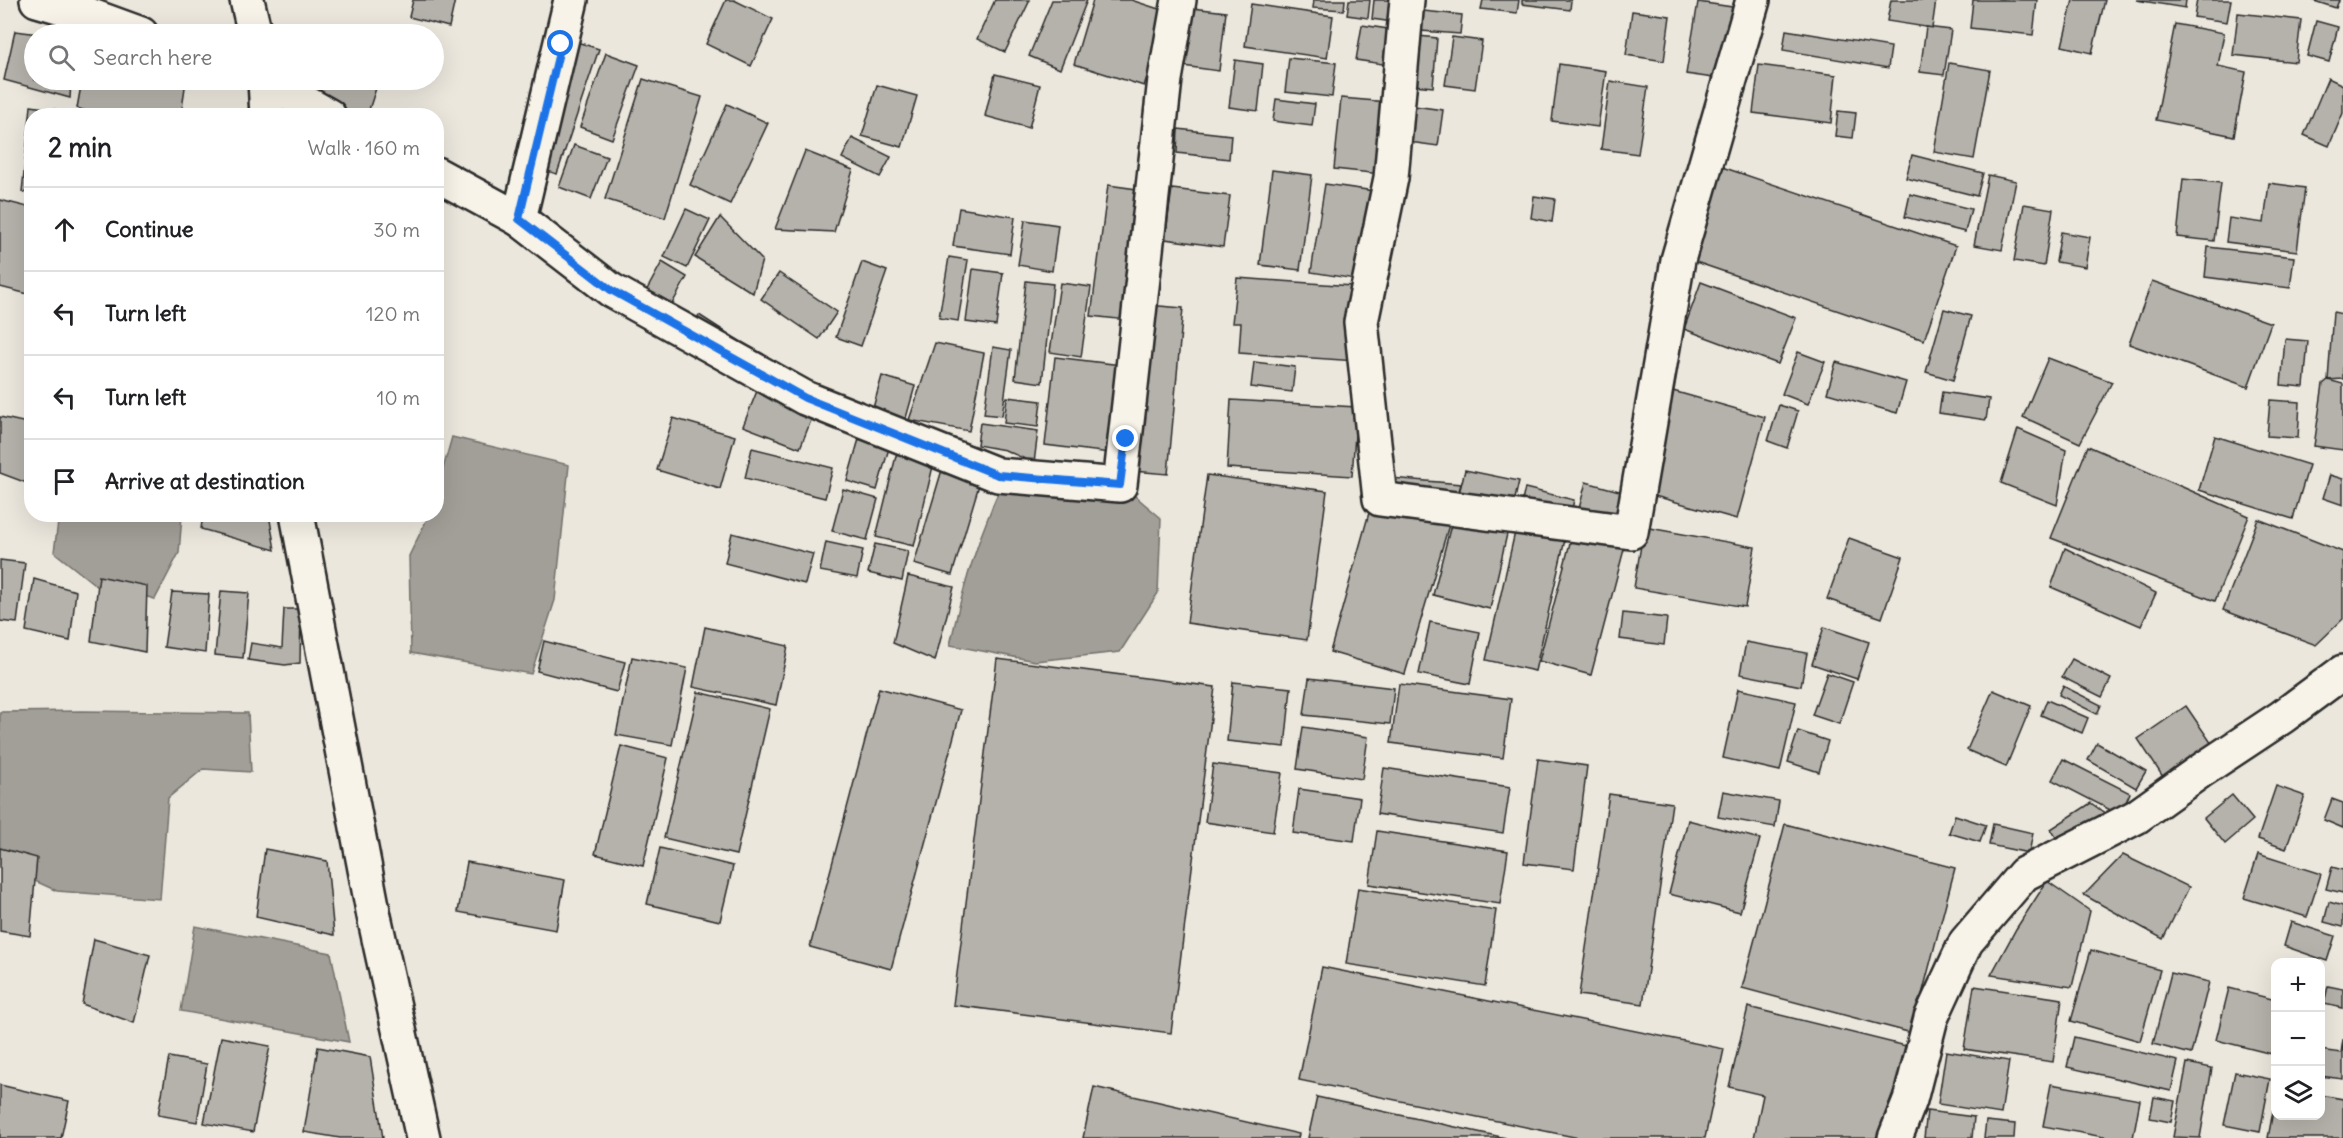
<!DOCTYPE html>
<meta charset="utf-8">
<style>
body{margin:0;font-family:Delius,sans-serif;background:#f6f6f6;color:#202124}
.controls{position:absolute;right:18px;bottom:18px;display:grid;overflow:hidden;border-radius:12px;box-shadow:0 6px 24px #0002}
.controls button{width:54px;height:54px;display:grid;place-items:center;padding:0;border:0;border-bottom:2px solid #e0e0e0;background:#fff;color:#202124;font:30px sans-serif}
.stop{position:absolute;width:18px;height:18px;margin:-14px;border:4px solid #1a73e8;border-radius:50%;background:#fff}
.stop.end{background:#1a73e8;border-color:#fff;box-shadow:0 2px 6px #0008}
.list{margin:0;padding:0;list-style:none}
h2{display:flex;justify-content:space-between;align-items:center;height:78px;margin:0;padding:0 24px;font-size:26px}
h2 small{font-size:20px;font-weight:400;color:#757577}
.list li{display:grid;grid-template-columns:39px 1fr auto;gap:18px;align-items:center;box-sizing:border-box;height:84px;padding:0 24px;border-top:2px solid #e0e0e0}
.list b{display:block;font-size:22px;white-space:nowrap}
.list em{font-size:20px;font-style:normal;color:#757577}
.icon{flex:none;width:33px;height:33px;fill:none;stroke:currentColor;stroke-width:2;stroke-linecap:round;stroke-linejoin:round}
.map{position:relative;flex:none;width:2343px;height:1138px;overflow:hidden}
.search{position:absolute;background:#fff;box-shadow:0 6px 24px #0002;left:24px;top:24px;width:420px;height:66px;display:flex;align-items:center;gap:15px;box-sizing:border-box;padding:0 21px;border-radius:33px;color:#757577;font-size:22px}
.panel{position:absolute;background:#fff;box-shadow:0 6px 24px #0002;left:24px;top:108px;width:420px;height:414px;border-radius:24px}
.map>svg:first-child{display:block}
</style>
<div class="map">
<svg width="2343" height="1138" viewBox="0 0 2343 1138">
<rect width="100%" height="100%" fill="#ebe7dd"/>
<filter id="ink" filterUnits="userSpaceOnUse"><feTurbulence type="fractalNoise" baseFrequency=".0167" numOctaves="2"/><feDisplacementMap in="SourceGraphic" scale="12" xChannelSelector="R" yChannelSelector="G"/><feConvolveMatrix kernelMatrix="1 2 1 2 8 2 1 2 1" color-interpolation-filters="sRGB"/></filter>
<g filter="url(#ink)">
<!-- water -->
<g fill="#a29f98" stroke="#72716c" stroke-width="1.5">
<polygon points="452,437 569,465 555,600 531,674 411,653 409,556 429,515 436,514 437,490"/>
<path d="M 1122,485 L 1161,518 L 1158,593 L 1120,652 L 1035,661 L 950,645 C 962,588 977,541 1000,488 Z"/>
<polygon points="59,515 182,515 179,553 155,599 122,590 98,587 54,552"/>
<polygon points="82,711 248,713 251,772 203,769 168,798 160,899 57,891 0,865 0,712"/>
<polygon points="195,926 331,953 349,1042 181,1011"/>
</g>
<!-- building -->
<g fill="#b5b2ab" stroke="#2b2b2b" stroke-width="1.5">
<polygon points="413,0 455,0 449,27 409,17"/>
<polygon points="726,0 734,0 773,19 751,66 706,44"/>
<polygon points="995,0 1030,0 1005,52 977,39"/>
<polygon points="1052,0 1087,0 1060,69 1029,56"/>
<polygon points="1093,0 1131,0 1168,12 1144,86 1074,64"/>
<polygon points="1314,0 1345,0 1344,10 1313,8"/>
<polygon points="1349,0 1370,0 1368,18 1347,15"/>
<polygon points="1374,0 1403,0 1400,23 1372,19"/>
<polygon points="1483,0 1519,0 1517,13 1481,9"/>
<polygon points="1522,0 1571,0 1570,10 1522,4"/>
<polygon points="1891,0 1936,0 1932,28 1887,21"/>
<polygon points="1973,0 2037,0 2033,35 1970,28"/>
<polygon points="2073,0 2105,0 2092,53 2062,46"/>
<polygon points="2136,0 2186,0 2185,8"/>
<polygon points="2197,0 2231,0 2227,22 2194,17"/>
<polygon points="2311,0 2339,0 2336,8"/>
<polygon points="1698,2 1732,7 1720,79 1686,74"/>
<polygon points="1251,4 1333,16 1327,58 1245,46"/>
<polygon points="1184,7 1226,12 1219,71 1176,65"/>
<polygon points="1423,11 1462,15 1460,34 1421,31"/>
<polygon points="1632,11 1670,16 1664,61 1626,55"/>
<polygon points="2238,13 2301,20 2296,62 2233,55"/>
<polygon points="2316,21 2338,27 2329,62 2307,56"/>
<polygon points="2175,24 2224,33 2218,66 2246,72 2234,136 2156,120"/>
<polygon points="1362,25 1401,31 1396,66 1356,60"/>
<polygon points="1926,27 1951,30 1944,75 1920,72"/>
<polygon points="1786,30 1891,47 1888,68 1783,50"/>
<polygon points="15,31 39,34 34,34 34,80 71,80 70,98 4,80"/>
<polygon points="1409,35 1437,38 1433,87 1404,84"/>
<polygon points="1452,37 1482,41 1475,89 1445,85"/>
<polygon points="577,42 599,49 557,174 535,167"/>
<polygon points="606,53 639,65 612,139 580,127"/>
<polygon points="1289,58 1336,63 1332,97 1285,92"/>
<polygon points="1235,60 1263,64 1258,111 1229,107"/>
<polygon points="1949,63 1990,70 1974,159 1934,152"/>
<polygon points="1559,64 1606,71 1598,127 1552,121"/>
<polygon points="1759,65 1836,75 1831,123 1753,113"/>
<polygon points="995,74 1040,85 1029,128 985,116"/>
<polygon points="2328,78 2343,85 2343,113 2329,146 2304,135"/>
<polygon points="643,79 702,97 665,218 605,199"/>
<polygon points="82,80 186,80 181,116 100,116 77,108"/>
<polygon points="318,80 370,80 378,82 367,116 325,116 315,113"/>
<polygon points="1610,81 1648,87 1638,154 1601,149"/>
<polygon points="877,85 917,96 902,147 862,136"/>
<polygon points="1341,98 1388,102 1381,174 1334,169"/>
<polygon points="1276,99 1315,104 1312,126 1273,121"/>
<polygon points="727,104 768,123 730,204 690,185"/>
<polygon points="1407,105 1443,110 1438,146 1402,141"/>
<polygon points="31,106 58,110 57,116 32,116 32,194 22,192"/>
<polygon points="1838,111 1856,113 1853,138 1835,136"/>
<polygon points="1178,129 1231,135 1229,159 1177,153"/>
<polygon points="852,138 891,157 880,177 842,158"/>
<polygon points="574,145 607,157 591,199 559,187"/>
<polygon points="805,151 853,170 834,232 775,229"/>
<polygon points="1912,155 1983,173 1977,196 1906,178"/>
<polygon points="1722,167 1956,246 1924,340 1690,260"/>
<polygon points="1272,170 1312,175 1300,270 1260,265"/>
<polygon points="1988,175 2016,181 2002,250 1974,245"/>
<polygon points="2183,179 2221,183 2214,241 2177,237"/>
<polygon points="2269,183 2305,188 2297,251 2226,242 2229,218 2264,223"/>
<polygon points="1325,184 1374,191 1361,280 1311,272"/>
<polygon points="1108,185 1144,190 1127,320 1091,316"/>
<polygon points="1172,189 1230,196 1223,247 1165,239"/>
<polygon points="1910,194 1971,209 1965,232 1905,217"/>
<polygon points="1534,196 1555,199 1552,222 1531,218"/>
<polygon points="0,200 32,208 32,295 0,287"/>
<polygon points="2024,204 2053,209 2044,266 2014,261"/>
<polygon points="959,208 1015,217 1010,254 953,246"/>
<polygon points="686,209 710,220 687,268 664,257"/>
<polygon points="720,217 762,260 753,293 695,257"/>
<polygon points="1025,220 1058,225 1052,271 1018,265"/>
<polygon points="2061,232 2090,237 2085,267 2056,262"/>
<polygon points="2208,247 2294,257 2290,288 2205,277"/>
<polygon points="949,257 968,260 958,321 939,318"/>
<polygon points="662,262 687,277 668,311 643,297"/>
<polygon points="862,262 887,271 861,346 836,337"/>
<polygon points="973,269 1003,273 996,326 966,322"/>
<polygon points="779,273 837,312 819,339 761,299"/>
<polygon points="1237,278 1352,286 1357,361 1239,353 1241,323 1232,323"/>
<polygon points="1026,281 1053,284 1042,383 1015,379"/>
<polygon points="2152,281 2271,323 2248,387 2129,344"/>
<polygon points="1701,282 1796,318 1778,364 1684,329"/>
<polygon points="1060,283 1091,287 1081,357 1050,352"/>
<polygon points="1147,305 1183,308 1168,474 1133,471"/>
<polygon points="1944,309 1971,316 1953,380 1926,372"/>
<polygon points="2333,312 2343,314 2343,379 2328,380"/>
<polygon points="699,315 746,345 737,359 690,328"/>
<polygon points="2285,339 2308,341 2304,387 2281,385"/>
<polygon points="935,343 984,353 969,431 909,420"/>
<polygon points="993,347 1011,350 1002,416 984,414"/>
<polygon points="1798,352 1825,362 1808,404 1782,394"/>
<polygon points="1055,357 1121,365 1110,453 1045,445"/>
<polygon points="2048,358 2112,382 2080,443 2023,417"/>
<polygon points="1254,362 1295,367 1292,392 1251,387"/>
<polygon points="1836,362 1906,382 1897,413 1827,393"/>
<polygon points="882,376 915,386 904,425 871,415"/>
<polygon points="2328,380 2343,384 2343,450 2314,446 2323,384"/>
<polygon points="757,391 814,413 800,448 743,426"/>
<polygon points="1673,391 1765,417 1737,519 1644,493"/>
<polygon points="1942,392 1989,399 1986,420 1939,413"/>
<polygon points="1007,397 1041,401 1038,427 1004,423"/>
<polygon points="1231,400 1357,407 1352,476 1227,468"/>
<polygon points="2270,400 2300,402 2298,438 2267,436"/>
<polygon points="1779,405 1798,411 1787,448 1768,441"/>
<polygon points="0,417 32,424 32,485 0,473"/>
<polygon points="673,418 735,436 720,489 657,470"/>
<polygon points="980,423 1038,431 1034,463 1005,450 977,445"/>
<polygon points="2018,429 2066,450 2057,505 2001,483"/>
<polygon points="2215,436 2309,465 2293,519 2199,490"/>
<polygon points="859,439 889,448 877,490 847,481"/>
<polygon points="2088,446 2249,516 2215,601 2051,538"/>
<polygon points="752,448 833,468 825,498 745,478"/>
<polygon points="897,452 934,462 914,546 876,537"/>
<polygon points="944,463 982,475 952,575 914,564"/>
<polygon points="1465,470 1519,481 1490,609 1433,595"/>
<polygon points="1207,475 1327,491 1307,640 1187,623"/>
<polygon points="2330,475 2343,479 2343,505 2323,498"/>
<polygon points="1379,477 1461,484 1405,674 1330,652"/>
<polygon points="1586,482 1638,496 1591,675 1539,661"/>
<polygon points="1525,488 1574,500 1535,671 1486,660"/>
<polygon points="843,489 878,499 867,540 832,531"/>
<polygon points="203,514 269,514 275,550 201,529"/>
<polygon points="2258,519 2343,552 2343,619 2316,645 2223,610"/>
<polygon points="1644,527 1755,547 1745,607 1634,588"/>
<polygon points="732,533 813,554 805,584 725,563"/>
<polygon points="1849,538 1903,557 1882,618 1827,599"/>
<polygon points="826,542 863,550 857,578 820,571"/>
<polygon points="875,544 908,551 902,581 868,573"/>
<polygon points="2065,548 2156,593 2141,626 2051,587"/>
<polygon points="0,560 25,563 17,623 0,621"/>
<polygon points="99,576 147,586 145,652 91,641"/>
<polygon points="908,576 954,587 935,661 893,643"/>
<polygon points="34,579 76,591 70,641 26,631"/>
<polygon points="221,591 249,593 243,658 215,655"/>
<polygon points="172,592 209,594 205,653 164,647"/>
<polygon points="284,609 301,609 300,663 285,665 248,660 251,643 282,648"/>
<polygon points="1623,613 1667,618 1664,645 1620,639"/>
<polygon points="1430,622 1480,632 1470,684 1419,674"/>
<polygon points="705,627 788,646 776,705 693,687"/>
<polygon points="1824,627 1869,642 1857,679 1812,664"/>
<polygon points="544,641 625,662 617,692 537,671"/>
<polygon points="1746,642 1807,653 1801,686 1740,674"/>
<polygon points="632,657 687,668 672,745 616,735"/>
<polygon points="997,659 1215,687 1171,1033 953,1005"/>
<polygon points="2072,659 2111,679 2102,697 2062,677"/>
<polygon points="1827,673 1853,682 1839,724 1812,715"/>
<polygon points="1309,678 1394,688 1390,724 1304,715"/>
<polygon points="1233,682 1291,688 1285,747 1227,741"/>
<polygon points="1399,684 1511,699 1503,758 1391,743"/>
<polygon points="2063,686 2101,705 2097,714 2059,695"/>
<polygon points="879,688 961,710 891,969 810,947"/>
<polygon points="1738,689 1796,702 1780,771 1723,758"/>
<polygon points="1993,690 2031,706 2006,767 1967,750"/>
<polygon points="698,692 770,709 736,855 664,838"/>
<polygon points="2047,700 2088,718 2082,733 2041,715"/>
<polygon points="2186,706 2212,744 2163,777 2138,739"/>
<polygon points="1303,727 1368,737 1362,779 1297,769"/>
<polygon points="1798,731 1828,741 1819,772 1788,762"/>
<polygon points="2097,743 2146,771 2136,788 2088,760"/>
<polygon points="621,746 668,758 643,866 595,854"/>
<polygon points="1538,759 1587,766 1574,869 1524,863"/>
<polygon points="2063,759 2130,793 2120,815 2052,780"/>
<polygon points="1213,764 1282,773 1273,832 1205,822"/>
<polygon points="1384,768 1510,787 1503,833 1377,814"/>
<polygon points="2276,786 2305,796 2286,849 2258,839"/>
<polygon points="1299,789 1360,798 1354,841 1293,833"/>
<polygon points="1723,791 1779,801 1775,827 1718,817"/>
<polygon points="1609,794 1672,803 1643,1004 1579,995"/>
<polygon points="2232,795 2253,820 2225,844 2204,818"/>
<polygon points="2332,799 2343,803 2343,828 2324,820"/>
<polygon points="2091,803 2106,814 2059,842 2051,829"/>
<polygon points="1955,815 1986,825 1980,842 1949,833"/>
<polygon points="1688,820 1760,839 1740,912 1669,894"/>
<polygon points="1785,824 1955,868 1912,1033 1742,988"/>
<polygon points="1993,824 2033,833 2029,853 1989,845"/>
<polygon points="1377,831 1508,851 1500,904 1369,884"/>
<polygon points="0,848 37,858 30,936 0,931"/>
<polygon points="660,848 733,866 720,921 647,904"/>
<polygon points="265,849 327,861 334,935 256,917"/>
<polygon points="2258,854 2321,874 2307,917 2244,898"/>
<polygon points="2123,855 2189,887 2163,939 2084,895"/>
<polygon points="467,862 565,880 556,930 458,912"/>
<polygon points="2332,867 2343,870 2343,893 2326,889"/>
<polygon points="2047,881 2090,911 2072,987 1991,975 2016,929"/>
<polygon points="1358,888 1496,910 1485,986 1346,964"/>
<polygon points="2329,902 2343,906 2343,927 2324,922"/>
<polygon points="2291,922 2335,936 2327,961 2284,946"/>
<polygon points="94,939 150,955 134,1023 82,1004"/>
<polygon points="2091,950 2160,970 2140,1041 2071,1021"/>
<polygon points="1322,967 1724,1049 1705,1138 1579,1138 1299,1080"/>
<polygon points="2171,973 2209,982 2191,1054 2153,1044"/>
<polygon points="1974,986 2062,999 2053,1062 1964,1049"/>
<polygon points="2328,986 2343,989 2343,1008 2324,1004"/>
<polygon points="2229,988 2276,1000 2276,1055 2216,1040"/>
<polygon points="1748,1007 1910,1047 1876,1138 1754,1138 1763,1095 1729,1087"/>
<polygon points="221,1037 270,1046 253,1132 204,1123"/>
<polygon points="2074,1037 2178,1061 2171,1091 2067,1067"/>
<polygon points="2343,1039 2343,1079 2320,1076 2320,1050 2341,1053"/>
<polygon points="318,1047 370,1057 383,1138 340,1138 304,1132"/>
<polygon points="1946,1051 2009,1061 2001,1114 1938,1104"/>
<polygon points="169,1057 207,1064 197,1122 158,1115"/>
<polygon points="2187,1063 2212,1068 2200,1138 2173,1137"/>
<polygon points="2235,1072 2270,1079 2260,1132 2224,1125"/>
<polygon points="2051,1084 2140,1100 2133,1138 2109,1138 2043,1126"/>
<polygon points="0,1085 69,1101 61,1138 0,1138"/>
<polygon points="1094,1087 1299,1134 1298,1138 1083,1138"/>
<polygon points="2276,1095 2276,1116 2320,1116 2320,1095 2343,1099 2343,1138 2268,1138"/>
<polygon points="1317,1097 1506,1138 1308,1138"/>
<polygon points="2154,1097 2175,1101 2171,1122 2150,1118"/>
<polygon points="1927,1111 1974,1117 1972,1138 1924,1138"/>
<polygon points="1986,1121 2015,1124 2014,1138 1984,1138"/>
</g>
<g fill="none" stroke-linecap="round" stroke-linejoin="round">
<defs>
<g id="minor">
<polyline points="37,0 89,15 141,34"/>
<polyline points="247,0 255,34"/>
<polyline points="1407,0 1391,178 1361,322 1380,499 1631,532 1678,260 1753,0"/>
<polyline points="263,80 265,80 267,116"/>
<polyline points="265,80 329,116"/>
<polyline points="436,174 519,219 571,0"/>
<polyline points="519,219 611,290 805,398 998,475 1120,485 1165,79 1179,0"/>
<polyline points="297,514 374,916 423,1138"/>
<polyline points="1895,1138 1910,1100 1931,1018 1966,942 2024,874 2136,817 2199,772 2282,717 2343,672"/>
</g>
</defs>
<!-- minor casing -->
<use href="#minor" stroke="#2b2b2b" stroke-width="38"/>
<!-- minor -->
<use href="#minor" stroke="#f7f3e8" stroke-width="33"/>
</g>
</g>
<g fill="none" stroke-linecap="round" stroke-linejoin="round" filter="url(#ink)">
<!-- route -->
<polyline stroke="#1a73e8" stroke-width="8" points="561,44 519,219 611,290 805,398 998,475 1120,485 1126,439"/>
</g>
</svg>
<div class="controls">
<button>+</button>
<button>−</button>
<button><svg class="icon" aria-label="layers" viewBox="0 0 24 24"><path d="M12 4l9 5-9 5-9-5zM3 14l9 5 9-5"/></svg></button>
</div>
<div class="stop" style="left:561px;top:44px"></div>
<div class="stop end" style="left:1126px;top:439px"></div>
<div class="search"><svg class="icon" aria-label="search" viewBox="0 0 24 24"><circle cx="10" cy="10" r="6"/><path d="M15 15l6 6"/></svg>Search here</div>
<section class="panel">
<h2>2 min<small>Walk · 160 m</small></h2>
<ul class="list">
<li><svg class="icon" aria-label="ahead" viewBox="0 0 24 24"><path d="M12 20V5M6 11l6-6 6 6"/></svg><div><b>Continue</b></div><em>30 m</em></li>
<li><svg class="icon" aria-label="left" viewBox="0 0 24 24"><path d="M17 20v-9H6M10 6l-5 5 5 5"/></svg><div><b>Turn left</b></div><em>120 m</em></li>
<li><svg class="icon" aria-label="left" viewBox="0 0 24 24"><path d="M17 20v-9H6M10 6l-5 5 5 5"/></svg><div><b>Turn left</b></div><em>10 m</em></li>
<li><svg class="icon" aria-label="arrive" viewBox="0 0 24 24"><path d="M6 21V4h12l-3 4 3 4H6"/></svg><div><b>Arrive at destination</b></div></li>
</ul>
</section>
</div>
